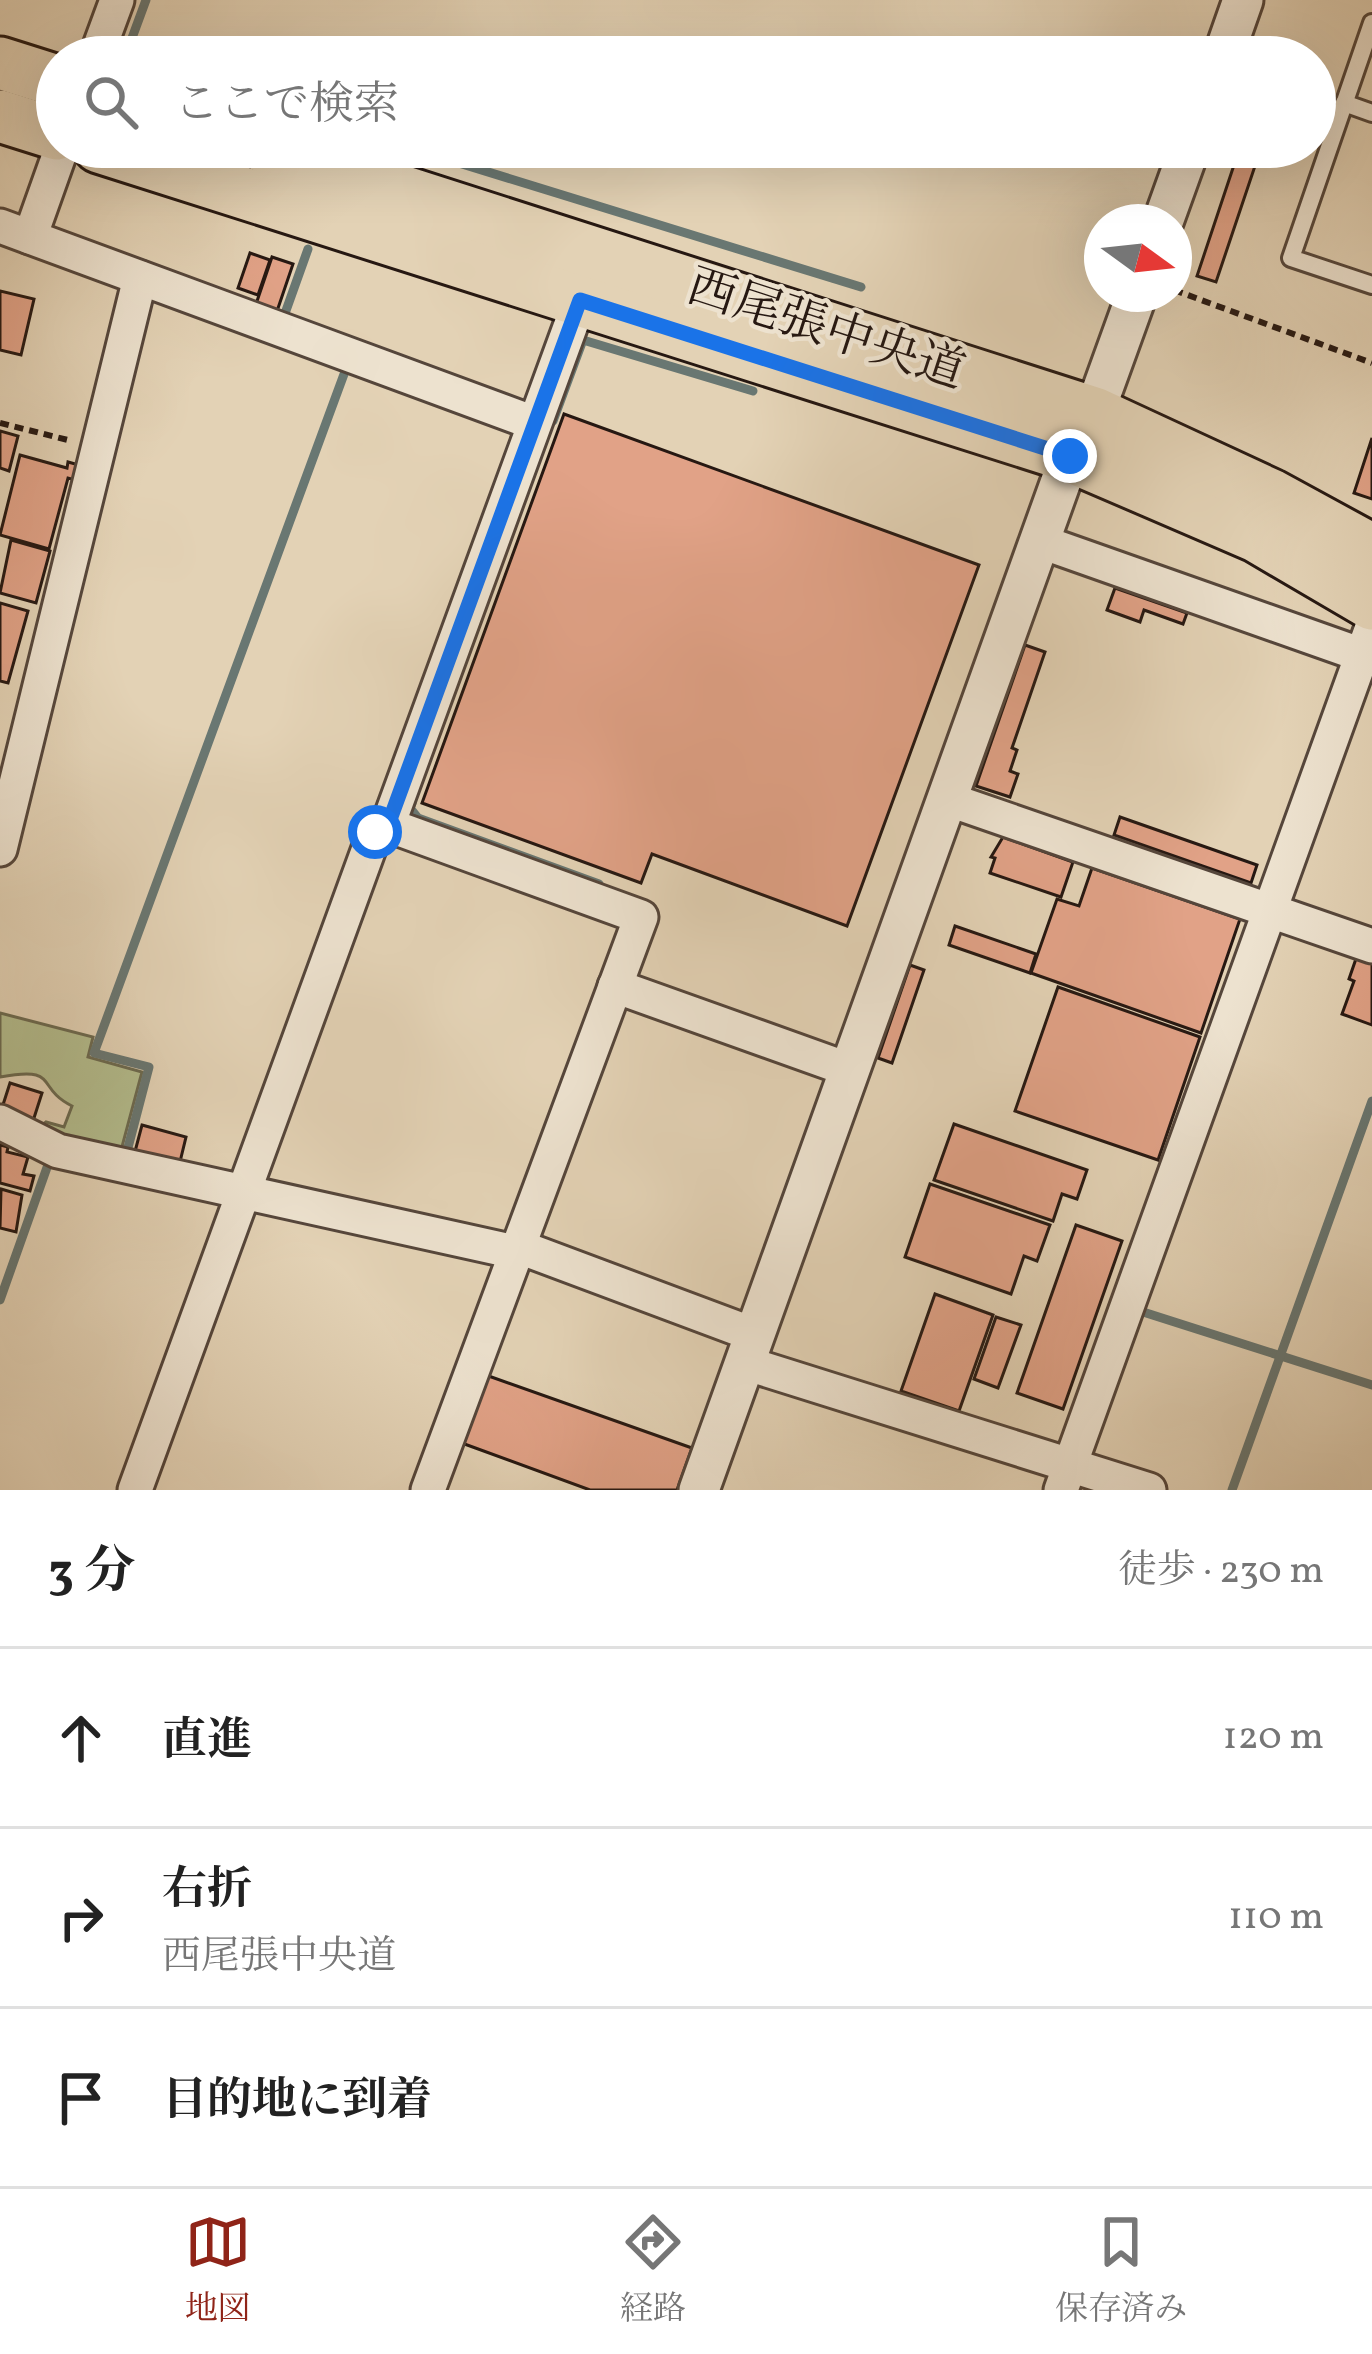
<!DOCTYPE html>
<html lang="ja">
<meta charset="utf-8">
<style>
body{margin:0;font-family:Vollkorn,"Noto Serif JP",serif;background:#f6f6f6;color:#222}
.compass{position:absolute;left:1084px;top:204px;width:108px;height:108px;border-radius:50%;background:#fff;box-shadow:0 12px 48px #0002;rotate:105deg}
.stop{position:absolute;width:36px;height:36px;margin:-27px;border:9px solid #1a73e8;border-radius:50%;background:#fff}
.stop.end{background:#1a73e8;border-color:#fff;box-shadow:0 3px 12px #0008}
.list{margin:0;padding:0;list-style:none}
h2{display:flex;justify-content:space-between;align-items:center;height:156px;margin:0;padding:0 48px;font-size:51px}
h2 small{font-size:39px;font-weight:400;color:#767676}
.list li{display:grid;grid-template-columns:78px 1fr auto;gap:36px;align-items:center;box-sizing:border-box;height:180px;padding:0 48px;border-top:3px solid #e0e0e0}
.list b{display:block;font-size:45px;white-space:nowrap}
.list p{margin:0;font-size:39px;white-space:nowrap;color:#767676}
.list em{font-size:39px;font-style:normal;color:#767676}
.icon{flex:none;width:66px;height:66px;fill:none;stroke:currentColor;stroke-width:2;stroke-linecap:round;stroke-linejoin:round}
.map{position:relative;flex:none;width:1372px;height:1490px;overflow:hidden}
.search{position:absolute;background:#fff;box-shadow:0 12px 48px #0002;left:36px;right:36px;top:36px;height:132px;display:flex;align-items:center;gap:30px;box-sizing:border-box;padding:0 42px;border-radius:66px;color:#767676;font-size:45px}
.sheet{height:696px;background:#fff}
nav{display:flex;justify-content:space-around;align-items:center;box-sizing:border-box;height:168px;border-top:3px solid #e0e0e0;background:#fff;font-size:33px;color:#767676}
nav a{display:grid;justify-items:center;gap:6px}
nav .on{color:#8f2418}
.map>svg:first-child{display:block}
</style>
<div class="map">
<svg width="1372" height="1490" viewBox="0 0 1372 1490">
<rect width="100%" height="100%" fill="#e3d2b5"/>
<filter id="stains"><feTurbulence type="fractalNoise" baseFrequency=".00167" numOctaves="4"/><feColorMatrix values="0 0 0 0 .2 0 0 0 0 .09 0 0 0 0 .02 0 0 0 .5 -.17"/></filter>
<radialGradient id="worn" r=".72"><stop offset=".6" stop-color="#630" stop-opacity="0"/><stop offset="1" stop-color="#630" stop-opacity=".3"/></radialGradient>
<!-- green -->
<path fill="#b3bc8d" stroke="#6c6a50" stroke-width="3" d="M 0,1013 L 93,1037 L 88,1057 L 142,1072 L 119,1158 L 46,1139 L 41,1126 L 46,1122 L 64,1127 L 72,1106 C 34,1087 61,1066 0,1077 Z"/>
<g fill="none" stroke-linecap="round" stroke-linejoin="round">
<!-- stream -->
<g stroke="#697772" stroke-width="9">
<polyline points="125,57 146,0"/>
<polyline points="407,147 861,287"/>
<polyline points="283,319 308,249"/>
<polyline points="553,421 583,340 753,391"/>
<polyline points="412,803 410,808 418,818 599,884"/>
<polyline points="125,1159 149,1067 94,1053 347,366"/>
<polyline points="0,1300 50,1159"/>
<polyline points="1140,1311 1372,1385"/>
<polyline points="1232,1490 1372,1101"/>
</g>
</g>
<!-- building -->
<g fill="#e1a287" stroke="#261812" stroke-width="3">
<polygon points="1236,159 1255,166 1216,282 1197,276"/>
<polygon points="250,253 270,260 258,295 238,288"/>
<polygon points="272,257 293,264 275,317 254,310"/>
<polygon points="0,291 34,299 21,355 0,350"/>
<polygon points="564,414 979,565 847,926 652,854 641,883 422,803"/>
<polygon points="0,431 18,436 9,471 0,468"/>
<polygon points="1372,438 1372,499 1354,493"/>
<polygon points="20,455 67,468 68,462 79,465 75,480 68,478 49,549 0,535"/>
<polygon points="11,540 50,551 36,603 0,593"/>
<polygon points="1115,588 1187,613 1183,624 1144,610 1140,622 1107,610"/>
<polygon points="0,603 28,611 8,683 0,681"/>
<polygon points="1025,645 1045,652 1012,748 1017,750 1010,771 1018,774 1010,797 976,786"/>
<polygon points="1120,817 1257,865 1251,883 1114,835"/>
<polygon points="1003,837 1073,862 1061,897 990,873 995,858 991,857"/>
<polygon points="1092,868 1240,919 1201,1033 1031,973 1057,899 1079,906"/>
<polygon points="955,926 1036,954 1030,973 949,945"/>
<polygon points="1358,953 1372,958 1372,1025 1342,1014 1354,981 1349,979"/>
<polygon points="910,965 924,970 892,1063 878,1058"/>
<polygon points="1058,987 1200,1037 1158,1160 1015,1111"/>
<polygon points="10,1083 42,1093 33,1121 1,1111"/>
<polygon points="954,1124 1087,1170 1077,1199 1062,1194 1053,1221 934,1180"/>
<polygon points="142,1125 186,1137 178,1170 133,1159"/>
<polygon points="0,1145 8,1147 7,1152 28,1157 23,1174 34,1176 30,1191 0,1183"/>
<polygon points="930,1184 1050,1225 1037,1261 1024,1256 1011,1294 905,1257"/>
<polygon points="1,1189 22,1195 16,1232 0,1228"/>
<polygon points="1076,1225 1122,1241 1063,1409 1017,1393"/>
<polygon points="935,1294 993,1315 959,1411 901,1391"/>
<polygon points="996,1317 1021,1325 998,1388 974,1379"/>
<polygon points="483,1374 692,1448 677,1490 590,1490 459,1442"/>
</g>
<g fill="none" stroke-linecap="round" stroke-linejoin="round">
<defs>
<g id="service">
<polyline points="1372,23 1291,258 1372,285"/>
<polyline points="1344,103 1372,113"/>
</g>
<g id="minor">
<polyline points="96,57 117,0"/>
<polyline points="0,226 534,423"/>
<polyline points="30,237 62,147"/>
<polyline points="1039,541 1362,655"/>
<polyline points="947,799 1372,946"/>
<polyline points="388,825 641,917 428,1490"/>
<polyline points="0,849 140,278"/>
<polyline points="615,986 850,1070"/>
<polyline points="0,1122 58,1151 515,1252"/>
<polyline points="517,1246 755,1335"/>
<polyline points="745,1363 1149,1490"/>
<polyline points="135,1490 375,832 388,825 580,300"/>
<polyline points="1061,1490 1372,627"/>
</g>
<g id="tertiary">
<polyline points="1223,57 1243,0"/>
<polyline points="1163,222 1190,147"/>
<polyline points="699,1490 1070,456 1094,413 1137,294"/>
</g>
<g id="primary">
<polyline points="0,63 57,81"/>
<polyline points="0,116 57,134"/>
<polyline points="99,147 1070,456 1256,536 1372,604"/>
<polyline points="264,147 1094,413 1271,495 1372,550"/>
</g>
</defs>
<!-- service casing -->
<use href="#service" stroke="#55463b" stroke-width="22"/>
<!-- minor casing -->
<use href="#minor" stroke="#55463b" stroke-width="39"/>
<!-- tertiary casing -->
<use href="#tertiary" stroke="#55463b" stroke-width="45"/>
<!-- primary casing -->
<use href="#primary" stroke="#261812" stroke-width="57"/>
<!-- path -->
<g stroke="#261812" stroke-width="6" stroke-dasharray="9 6" stroke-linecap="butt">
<polyline points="1174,290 1372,363"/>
<polyline points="0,423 72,441"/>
</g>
<!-- service -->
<use href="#service" stroke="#ede2cf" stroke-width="16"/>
<!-- minor -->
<use href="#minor" stroke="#ede2cf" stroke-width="33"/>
<!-- tertiary -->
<use href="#tertiary" stroke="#ede2cf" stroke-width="39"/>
<!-- primary -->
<use href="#primary" stroke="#e3d2b5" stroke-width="51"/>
</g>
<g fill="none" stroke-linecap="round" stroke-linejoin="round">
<!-- route -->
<polyline stroke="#1a73e8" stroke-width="15" points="375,832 388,825 580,300 1070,456"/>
</g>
<g text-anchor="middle" stroke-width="9" stroke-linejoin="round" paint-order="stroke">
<!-- street labels -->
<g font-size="48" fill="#261812" stroke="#ede2cf">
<text transform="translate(827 327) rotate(18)" y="17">西尾張中央道</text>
</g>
</g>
<rect width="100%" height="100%" filter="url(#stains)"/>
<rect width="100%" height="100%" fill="url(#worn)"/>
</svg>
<svg class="compass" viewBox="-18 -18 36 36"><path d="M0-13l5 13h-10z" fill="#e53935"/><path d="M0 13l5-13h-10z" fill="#767676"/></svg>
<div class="stop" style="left:375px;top:832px"></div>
<div class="stop end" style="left:1070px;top:456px"></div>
<div class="search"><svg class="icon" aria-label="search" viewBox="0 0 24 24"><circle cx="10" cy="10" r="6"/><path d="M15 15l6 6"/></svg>ここで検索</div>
</div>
<section class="sheet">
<h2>3 分<small>徒歩 · 230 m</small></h2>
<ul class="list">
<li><svg class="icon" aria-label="ahead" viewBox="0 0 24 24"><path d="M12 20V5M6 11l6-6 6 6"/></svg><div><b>直進</b></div><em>120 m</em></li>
<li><svg class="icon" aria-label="right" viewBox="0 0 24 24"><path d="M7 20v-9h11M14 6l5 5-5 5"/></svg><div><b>右折</b><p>西尾張中央道</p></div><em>110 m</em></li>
<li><svg class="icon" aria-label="arrive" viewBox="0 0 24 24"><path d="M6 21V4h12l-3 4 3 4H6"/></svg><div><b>目的地に到着</b></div></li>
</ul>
</section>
<nav>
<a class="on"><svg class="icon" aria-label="map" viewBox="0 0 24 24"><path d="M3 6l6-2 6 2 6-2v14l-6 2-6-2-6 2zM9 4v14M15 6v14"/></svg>地図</a>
<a><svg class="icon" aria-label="directions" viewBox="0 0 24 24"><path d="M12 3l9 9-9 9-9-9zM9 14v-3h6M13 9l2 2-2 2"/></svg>経路</a>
<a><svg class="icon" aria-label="saved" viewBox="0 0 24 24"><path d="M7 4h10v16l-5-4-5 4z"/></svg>保存済み</a>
</nav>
